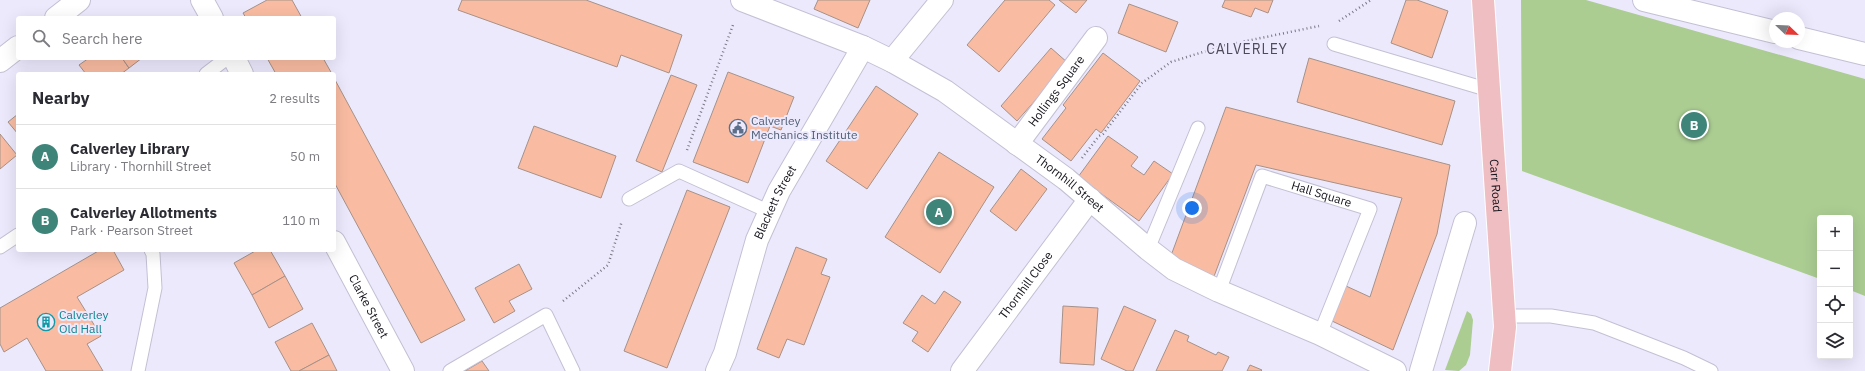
<!DOCTYPE html>
<meta charset="utf-8">
<style>
body{margin:0;font-family:"IBM Plex Sans",sans-serif;background:#f7f7f7;color:#2b2b33}
.controls{position:absolute;right:12px;bottom:12px;display:grid;overflow:hidden;border-radius:4px;box-shadow:0 4px 16px #0002}
.controls button{width:36px;height:36px;display:grid;place-items:center;padding:0;border:0;border-bottom:1px solid #e1e1e2;background:#fff;color:#2b2b33;font:20px sans-serif}
.compass{position:absolute;left:1769px;top:12px;width:36px;height:36px;border-radius:50%;background:#fff;box-shadow:0 4px 16px #0002;rotate:113deg}
.you{position:absolute;left:1192px;top:208px;width:14px;height:14px;margin:-10px;border:3px solid #fff;border-radius:50%;background:#1a73e8;box-shadow:0 0 0 6px #1a73e833}
.badge{display:grid;place-items:center;width:26px;height:26px;border-radius:50%;background:#3f8479;color:#fff;font-size:13px;font-weight:700}
.pin{position:absolute;translate:-50% -50%;border:2px solid #fff;box-shadow:0 1px 4px #0006}
.list{margin:0;padding:0;list-style:none}
h2{display:flex;justify-content:space-between;align-items:center;height:52px;margin:0;padding:0 16px;font-size:17px}
h2 small{font-size:13px;font-weight:400;color:#7c7c81}
.list li{display:grid;grid-template-columns:26px 1fr auto;gap:12px;align-items:center;box-sizing:border-box;height:64px;padding:0 16px;border-top:1px solid #e1e1e2}
.list b{display:block;font-size:15px;white-space:nowrap}
.list p{margin:0;font-size:13px;white-space:nowrap;color:#7c7c81}
.list em{font-size:13px;font-style:normal;color:#7c7c81}
.icon{flex:none;width:22px;height:22px;fill:none;stroke:currentColor;stroke-width:2;stroke-linecap:round;stroke-linejoin:round}
.map{position:relative;flex:none;width:1865px;height:371px;overflow:hidden}
.search{position:absolute;background:#fff;box-shadow:0 4px 16px #0002;left:16px;top:16px;width:320px;height:44px;display:flex;align-items:center;gap:10px;box-sizing:border-box;padding:0 14px;border-radius:4px;color:#7c7c81;font-size:15px}
.panel{position:absolute;background:#fff;box-shadow:0 4px 16px #0002;left:16px;top:72px;width:320px;height:180px;border-radius:4px}
.map>svg:first-child{display:block}
</style>
<div class="map">
<svg width="1865" height="371" viewBox="0 0 1865 371">
<rect width="100%" height="100%" fill="#ede9fd"/>
<!-- green -->
<g fill="#abcd92">
<polygon points="1521,0 1586,0 1865,79 1865,296 1850,290 1850,218 1820,218 1820,279 1522,171"/>
<polygon points="1467,311 1471,314 1473,320 1470,355 1466,365 1459,371 1445,370"/>
</g>
<!-- building -->
<g fill="#f9bca2" stroke="#a69188">
<polygon points="267,0 292,0 302,18 246,18 243,13"/>
<polygon points="462,0 586,0 682,35 669,73 621,55 617,67 458,10"/>
<polygon points="818,0 870,0 858,28 814,9"/>
<polygon points="1005,0 1049,0 1055,5 999,72 967,45"/>
<polygon points="1059,0 1087,0 1076,13"/>
<polygon points="1225,0 1273,0 1268,13 1255,8 1251,17 1222,7"/>
<polygon points="1406,0 1417,0 1448,11 1432,58 1391,43"/>
<polygon points="1129,4 1178,22 1166,52 1118,33"/>
<polygon points="1051,48 1068,63 1017,121 1001,106"/>
<polygon points="1103,53 1140,81 1101,133 1096,129 1071,161 1042,139 1066,108 1063,105"/>
<polygon points="89,58 122,58 129,68 121,74 86,74 79,65"/>
<polygon points="122,58 142,58 129,68"/>
<polygon points="267,58 323,58 332,74 276,74"/>
<polygon points="1309,58 1455,101 1442,145 1297,102"/>
<polygon points="728,72 794,97 781,130 770,126 748,183 693,162"/>
<polygon points="671,75 697,85 662,172 636,161"/>
<polygon points="334,78 465,320 421,343 334,182"/>
<polygon points="876,86 918,114 867,189 826,161"/>
<polygon points="1226,107 1450,165 1437,234 1393,350 1332,321 1346,286 1370,297 1402,198 1256,165 1213,279 1169,261"/>
<polygon points="18,114 18,134 8,122"/>
<polygon points="534,126 616,156 601,198 518,168"/>
<polygon points="0,134 17,155 0,169"/>
<polygon points="1108,136 1138,157 1131,166 1144,175 1154,161 1173,174 1139,221 1078,177"/>
<polygon points="939,152 994,187 940,273 885,237"/>
<polygon points="1021,169 1047,189 1016,231 990,211"/>
<polygon points="687,190 730,207 667,368 624,351"/>
<polygon points="796,247 827,259 821,274 830,277 804,345 787,339 779,358 757,349"/>
<polygon points="100,250 113,250 124,270 77,297 101,336 87,344 103,371 46,371 27,338 4,352 0,344 0,308"/>
<polygon points="257,250 270,250 285,276 252,295 234,263"/>
<polygon points="519,264 532,289 509,301 515,311 494,323 475,288"/>
<polygon points="285,276 303,309 269,328 252,295"/>
<polygon points="944,291 961,302 928,352 912,341 918,332 903,323 922,295 935,304"/>
<polygon points="1063,306 1098,308 1094,365 1060,363"/>
<polygon points="1124,306 1156,320 1133,371 1127,371 1101,359"/>
<polygon points="312,323 329,355 299,371 291,371 275,342"/>
<polygon points="1175,330 1189,336 1187,341 1216,355 1218,352 1229,357 1222,371 1156,371"/>
<polygon points="329,355 337,371 299,371"/>
<polygon points="482,361 489,371 465,371"/>
<polygon points="1250,365 1262,370 1261,371 1247,371"/>
</g>
<g fill="none" stroke-linecap="round" stroke-linejoin="round">
<defs>
<g id="lane">
<polyline points="1334,44 1489,90"/>
<polyline points="206,74 227,58"/>
<polyline points="629,199 679,171 770,212"/>
<polyline points="0,247 18,235"/>
<polyline points="1148,249 1198,128"/>
<path id="s1" d="M 1219,291 L 1262,176 L 1370,209 L 1320,334"/>
<polyline points="1504,316 1551,316 1594,323 1684,358 1711,371"/>
<polyline points="138,371 155,288 153,254 151,250"/>
<polyline points="450,371 546,315 573,371"/>
</g>
<g id="street">
<polyline points="202,0 212,18"/>
<path id="s2" d="M 742,0 L 863,47 L 892,61 L 945,91 L 1066,179 L 1148,249 L 1174,269 L 1219,291 L 1320,334 L 1395,371"/>
<polyline points="1644,0 1775,32"/>
<polyline points="56,18 79,0"/>
<polyline points="1799,38 1865,54"/>
<polyline points="234,58 242,74"/>
<polyline points="0,61 18,47"/>
<polyline points="892,61 942,0"/>
<path id="s3" d="M 1017,144 L 1096,38"/>
<path id="s4" d="M 334,242 L 403,371"/>
<path id="s5" d="M 717,371 L 725,353 L 757,240 L 779,191 L 863,47"/>
<path id="s6" d="M 962,371 L 1090,199"/>
<polyline points="1421,371 1465,223"/>
</g>
<g id="primary">
<path id="s7" d="M 1483,0 L 1505,327 L 1500,371"/>
</g>
</defs>
<!-- lane casing -->
<use href="#lane" stroke="#c4c0d4" stroke-width="15"/>
<!-- street casing -->
<use href="#street" stroke="#c4c0d4" stroke-width="24"/>
<!-- primary casing -->
<use href="#primary" stroke="#fff" stroke-width="24"/>
<!-- path -->
<g stroke="#797784" stroke-width="2.5" stroke-dasharray="1 3" stroke-linecap="butt">
<polyline points="1339,21 1371,0"/>
<polyline points="687,150 733,25"/>
<polyline points="1082,158 1099,136 1103,134 1142,83 1171,62 1222,46 1319,26"/>
<polyline points="563,301 608,265 622,221"/>
</g>
<!-- lane -->
<use href="#lane" stroke="#fff" stroke-width="13"/>
<!-- street -->
<use href="#street" stroke="#fff" stroke-width="22"/>
<!-- primary -->
<use href="#primary" stroke="#efbec2" stroke-width="22"/>
</g>
<!-- icons -->
<defs>
<symbol id="civic-ring" viewBox="-11 -11 22 22"><circle r="9.5" fill="#ede9fd" stroke="#5c6f8a" stroke-width="1.5"/><path d="M-.6-6.5H3V-4.5H.6V-3L4-1V1h2V6H-6V1h2V-1L-.6-3ZM-1.2 2.5V6h2.4V2.5Z" fill="#5c6f8a"/></symbol>
<symbol id="building-ring" viewBox="-11 -11 22 22"><circle r="9.5" fill="#ede9fd" stroke="#0f9aa8" stroke-width="1.5"/><path d="M-4-6H4V6H1V3H-1V6H-4ZM-2.5-4.3h1.7v1.8h-1.7ZM.8-4.3h1.7v1.8H.8ZM-2.5-1h1.7V.8h-1.7ZM.8-1h1.7V.8H.8Z" fill="#0f9aa8"/></symbol>
</defs>
<g fill-rule="evenodd">
<use href="#civic-ring" x="728" y="118" width="20" height="20"/>
<use href="#building-ring" x="36" y="312" width="20" height="20"/>
</g>
<g text-anchor="middle" stroke-width="4" stroke-linejoin="round" paint-order="stroke">
<!-- street labels -->
<g font-size="12" fill="#15141b" stroke="#ede9fd">
<text dy="4" stroke="none"><textPath href="#s3" startOffset="66">Hollings Square</textPath></text>
<text dy="4" stroke="none"><textPath href="#s2" startOffset="378">Thornhill Street</textPath></text>
<text dy="4" stroke="none"><textPath href="#s7" startOffset="186">Carr Road</textPath></text>
<text dy="4" stroke="none"><textPath href="#s1" startOffset="185">Hall Square</textPath></text>
<text dy="4" stroke="none"><textPath href="#s5" startOffset="179">Blackett Street</textPath></text>
<text dy="4" stroke="none"><textPath href="#s6" startOffset="107">Thornhill Close</textPath></text>
<text dy="4" stroke="none"><textPath href="#s4" startOffset="73">Clarke Street</textPath></text>
</g>
<!-- service labels -->
<g font-size="12" fill="#4e5e75" stroke="#ede9fd" text-anchor="start">
<text x="751" y="125">Calverley<tspan x="751" dy="14">Mechanics Institute</tspan></text>
</g>
<!-- culture labels -->
<g font-size="12" fill="#0d838f" stroke="#ede9fd" text-anchor="start">
<text x="59" y="319">Calverley<tspan x="59" dy="14">Old Hall</tspan></text>
</g>
<!-- quarter labels -->
<g font-size="14" letter-spacing="1" fill="#4e4a5b" stroke="#ede9fd">
<text x="1247" y="54">CALVERLEY</text>
</g>
</g>
</svg>
<div class="controls">
<button>+</button>
<button>−</button>
<button><svg class="icon" aria-label="locate" viewBox="0 0 24 24"><circle cx="12" cy="12" r="6"/><path d="M12 2v4M12 18v4M2 12h4M18 12h4"/></svg></button>
<button><svg class="icon" aria-label="layers" viewBox="0 0 24 24"><path d="M12 4l9 5-9 5-9-5zM3 14l9 5 9-5"/></svg></button>
</div>
<svg class="compass" viewBox="-18 -18 36 36"><path d="M0-13l5 13h-10z" fill="#e53935"/><path d="M0 13l5-13h-10z" fill="#7c7c81"/></svg>
<div class="you"></div>
<div class="pin badge" style="left:939px;top:212px">A</div>
<div class="pin badge" style="left:1694px;top:125px">B</div>
<div class="search"><svg class="icon" aria-label="search" viewBox="0 0 24 24"><circle cx="10" cy="10" r="6"/><path d="M15 15l6 6"/></svg>Search here</div>
<section class="panel">
<h2>Nearby<small>2 results</small></h2>
<ul class="list">
<li><span class="badge">A</span><div><b>Calverley Library</b><p>Library · Thornhill Street</p></div><em>50 m</em></li>
<li><span class="badge">B</span><div><b>Calverley Allotments</b><p>Park · Pearson Street</p></div><em>110 m</em></li>
</ul>
</section>
</div>
